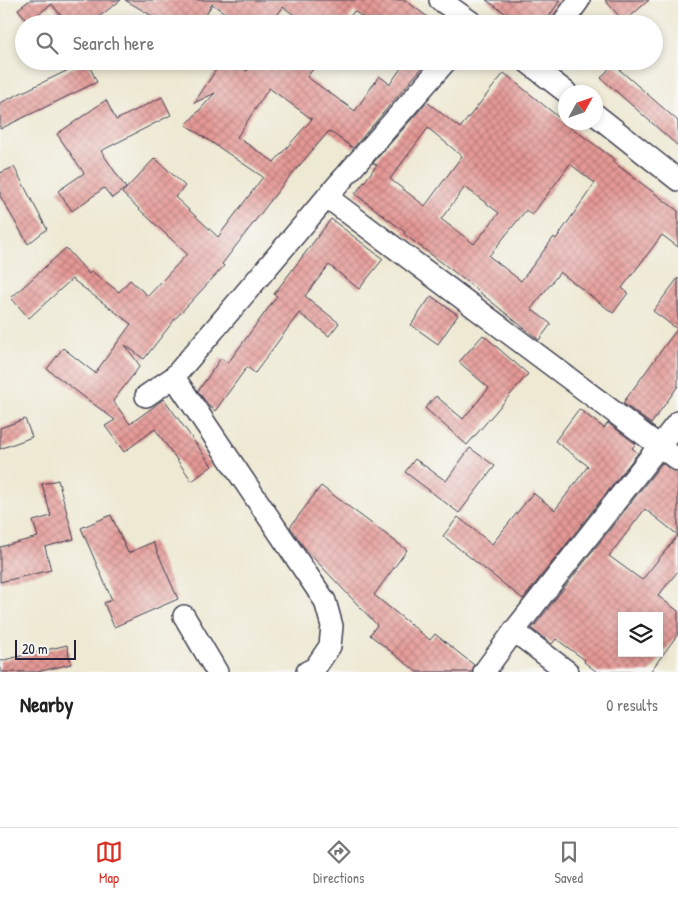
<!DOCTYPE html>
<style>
body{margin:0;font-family:"Patrick Hand",sans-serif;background:#f6f6f6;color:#222}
.controls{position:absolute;right:15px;bottom:15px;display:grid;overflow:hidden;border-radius:0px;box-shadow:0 2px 8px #0003}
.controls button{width:45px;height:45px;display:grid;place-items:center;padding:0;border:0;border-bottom:1px solid #e0e0e0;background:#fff;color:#222;font:25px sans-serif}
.compass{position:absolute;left:558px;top:85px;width:45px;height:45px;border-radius:50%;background:#fff;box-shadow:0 2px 8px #0003;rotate:50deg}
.scale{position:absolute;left:15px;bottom:12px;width:61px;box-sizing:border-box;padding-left:5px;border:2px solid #22223b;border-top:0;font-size:14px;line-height:18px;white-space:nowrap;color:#22223b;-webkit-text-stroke:4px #f6f6f2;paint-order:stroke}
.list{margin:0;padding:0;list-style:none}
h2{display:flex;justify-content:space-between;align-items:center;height:65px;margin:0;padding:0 20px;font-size:21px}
h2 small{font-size:16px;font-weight:400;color:#767676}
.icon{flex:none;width:28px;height:28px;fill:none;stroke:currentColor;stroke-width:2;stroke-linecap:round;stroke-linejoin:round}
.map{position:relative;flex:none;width:678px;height:672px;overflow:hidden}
.search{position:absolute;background:#fff;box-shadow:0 2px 8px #0003;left:15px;right:15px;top:15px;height:55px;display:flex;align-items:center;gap:12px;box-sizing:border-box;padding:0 18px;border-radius:28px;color:#767676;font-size:19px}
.sheet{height:155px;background:#fff}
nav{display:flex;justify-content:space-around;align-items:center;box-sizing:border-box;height:70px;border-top:1px solid #e0e0e0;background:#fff;font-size:14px;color:#767676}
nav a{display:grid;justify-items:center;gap:2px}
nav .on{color:#d93025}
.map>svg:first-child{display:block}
</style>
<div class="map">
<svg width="678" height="672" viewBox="0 0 678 672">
<defs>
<pattern id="building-cross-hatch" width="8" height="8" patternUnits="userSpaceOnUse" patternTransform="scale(1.25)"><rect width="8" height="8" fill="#e59995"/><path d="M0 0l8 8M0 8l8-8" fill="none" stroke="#b97c7b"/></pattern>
</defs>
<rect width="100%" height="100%" fill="#f6f6f2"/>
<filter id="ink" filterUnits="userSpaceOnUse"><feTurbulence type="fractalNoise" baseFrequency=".02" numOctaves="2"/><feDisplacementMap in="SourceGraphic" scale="10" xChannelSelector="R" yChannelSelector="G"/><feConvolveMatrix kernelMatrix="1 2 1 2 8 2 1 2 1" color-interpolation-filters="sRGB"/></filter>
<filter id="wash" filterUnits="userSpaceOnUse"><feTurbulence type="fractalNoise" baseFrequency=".0096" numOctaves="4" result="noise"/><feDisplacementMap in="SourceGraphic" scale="20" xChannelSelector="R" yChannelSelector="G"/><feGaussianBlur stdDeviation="1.12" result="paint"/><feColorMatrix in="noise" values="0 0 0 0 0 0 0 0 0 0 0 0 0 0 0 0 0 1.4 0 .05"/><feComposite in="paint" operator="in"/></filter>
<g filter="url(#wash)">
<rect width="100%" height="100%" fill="#eee9d3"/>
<g id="blocks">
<!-- building -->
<g fill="url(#building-cross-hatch)" fill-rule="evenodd">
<polygon points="30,0 121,0 89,24 67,24 52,4 28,22 18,9"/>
<polygon points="125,0 405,0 437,24 372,24 354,11 345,24 307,24 283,7 271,24 241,24 212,4 201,24 166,24"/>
<polygon points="486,0 560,0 544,24 521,24"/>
<polygon points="605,0 649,0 624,22"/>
<polygon points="87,61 97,82 0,129 0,103"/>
<path d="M 222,61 L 233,61 L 247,71 L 254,61 L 319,61 L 307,77 L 355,111 L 379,76 L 390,84 L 406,61 L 428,61 L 353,148 L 329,131 L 281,187 L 222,264 L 224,266 L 175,319 L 144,359 L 125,345 L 140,366 L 113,401 L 130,424 L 164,399 L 212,466 L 192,481 L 155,429 L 124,452 L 105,426 L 115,420 L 47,369 L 63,348 L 95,373 L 131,324 L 72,279 L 29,318 L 11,298 L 66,248 L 89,274 L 91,271 L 119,292 L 130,280 L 148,296 L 187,254 L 122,193 L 155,158 L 185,186 L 175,197 L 218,237 L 263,177 L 186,125 L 215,93 L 194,103 ZM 269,88 L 312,119 L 274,162 L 237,137 Z"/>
<polygon points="613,64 678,121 678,146 601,78"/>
<path d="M 504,73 L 572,128 L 614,159 L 612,161 L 678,211 L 678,247 L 662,235 L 622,288 L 628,293 L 613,313 L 560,272 L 531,309 L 551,324 L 539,340 L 453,271 L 404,234 L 405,232 L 355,194 L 377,165 L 373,163 L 427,102 L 460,128 ZM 428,128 L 462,156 L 425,206 L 390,179 ZM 570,164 L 595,183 L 556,239 L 554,237 L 521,281 L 489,256 L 526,210 L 532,215 ZM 465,187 L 499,213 L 474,244 L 441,219 Z"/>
<polygon points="162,97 171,115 101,151 126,188 112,198 104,188 72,211 58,191 84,173 57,134 106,100 116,120"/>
<polygon points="14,167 47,229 28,244 0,196 0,173"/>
<polygon points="331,219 383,259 359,289 329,265 305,296 339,323 329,336 299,313 255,373 247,367 215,411 209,406 198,391 221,358 228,363 277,296 274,294"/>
<polygon points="678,278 678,386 651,424 623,403 677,329 653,311"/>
<polygon points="431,296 458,315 438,344 411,325"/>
<polygon points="483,335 528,374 467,445 425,408 436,396 463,419 489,388 459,362"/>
<polygon points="579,409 604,428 608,423 636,444 632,448 638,453 523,599 443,536 458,517 492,544 533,493 555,510 588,466 555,441"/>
<polygon points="25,419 32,437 0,449 0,428"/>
<polygon points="470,448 495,466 459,513 405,472 415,459 446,481"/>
<path d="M 662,463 L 671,470 L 678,472 L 678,535 L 645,509 L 609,556 L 642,580 L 678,535 L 678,571 L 658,596 L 678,611 L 678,634 L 650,672 L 597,672 L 584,662 L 585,660 L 556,639 L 552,644 L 532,629 ZM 622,616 L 659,616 L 659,653 L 622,653 Z"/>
<polygon points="58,480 74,539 45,547 51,570 0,582 0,547 38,537 33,521 51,516 42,484"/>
<polygon points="321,486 407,550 374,595 430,640 435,634 474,665 472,672 417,672 370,635 377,625 306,550 290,527"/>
<polygon points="111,515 128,553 153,542 178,599 114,627 104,603 112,600 81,528"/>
<polygon points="67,645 71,664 37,672 0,672 0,661"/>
</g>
</g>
</g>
<g filter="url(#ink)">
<use href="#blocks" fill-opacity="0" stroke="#414052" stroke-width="1"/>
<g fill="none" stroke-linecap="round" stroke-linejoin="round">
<defs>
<g id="minor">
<polyline points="440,0 474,24"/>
<polyline points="562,24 579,0"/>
<polyline points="526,61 566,92"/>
<polyline points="596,115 678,180"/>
<polyline points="327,197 678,460"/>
<polyline points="174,377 325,601 332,626 330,646 315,668 307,672"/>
<polyline points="146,396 174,377 327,197 446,61"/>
<polyline points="184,616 217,672"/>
<polyline points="514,631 568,672"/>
<polyline points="484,672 514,631 678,422"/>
</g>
</defs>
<!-- minor casing -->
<use href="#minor" stroke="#414052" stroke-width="24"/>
<!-- minor -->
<use href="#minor" stroke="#fff" stroke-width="21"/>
</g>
</g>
</svg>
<div class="controls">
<button><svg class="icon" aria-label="layers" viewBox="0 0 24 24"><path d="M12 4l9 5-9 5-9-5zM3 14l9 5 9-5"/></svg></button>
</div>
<svg class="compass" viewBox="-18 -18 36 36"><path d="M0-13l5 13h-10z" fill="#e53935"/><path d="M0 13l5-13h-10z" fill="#767676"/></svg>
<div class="scale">20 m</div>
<div class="search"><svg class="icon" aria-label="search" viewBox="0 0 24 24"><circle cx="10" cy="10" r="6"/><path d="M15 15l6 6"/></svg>Search here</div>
</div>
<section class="sheet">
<h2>Nearby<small>0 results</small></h2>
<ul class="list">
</ul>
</section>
<nav>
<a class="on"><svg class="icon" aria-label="map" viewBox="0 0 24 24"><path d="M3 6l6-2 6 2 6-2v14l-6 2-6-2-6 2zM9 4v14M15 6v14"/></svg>Map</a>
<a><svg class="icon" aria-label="directions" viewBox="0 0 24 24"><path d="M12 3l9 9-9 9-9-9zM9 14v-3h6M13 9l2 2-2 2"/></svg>Directions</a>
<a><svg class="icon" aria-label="saved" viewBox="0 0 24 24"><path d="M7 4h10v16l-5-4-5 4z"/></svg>Saved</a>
</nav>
